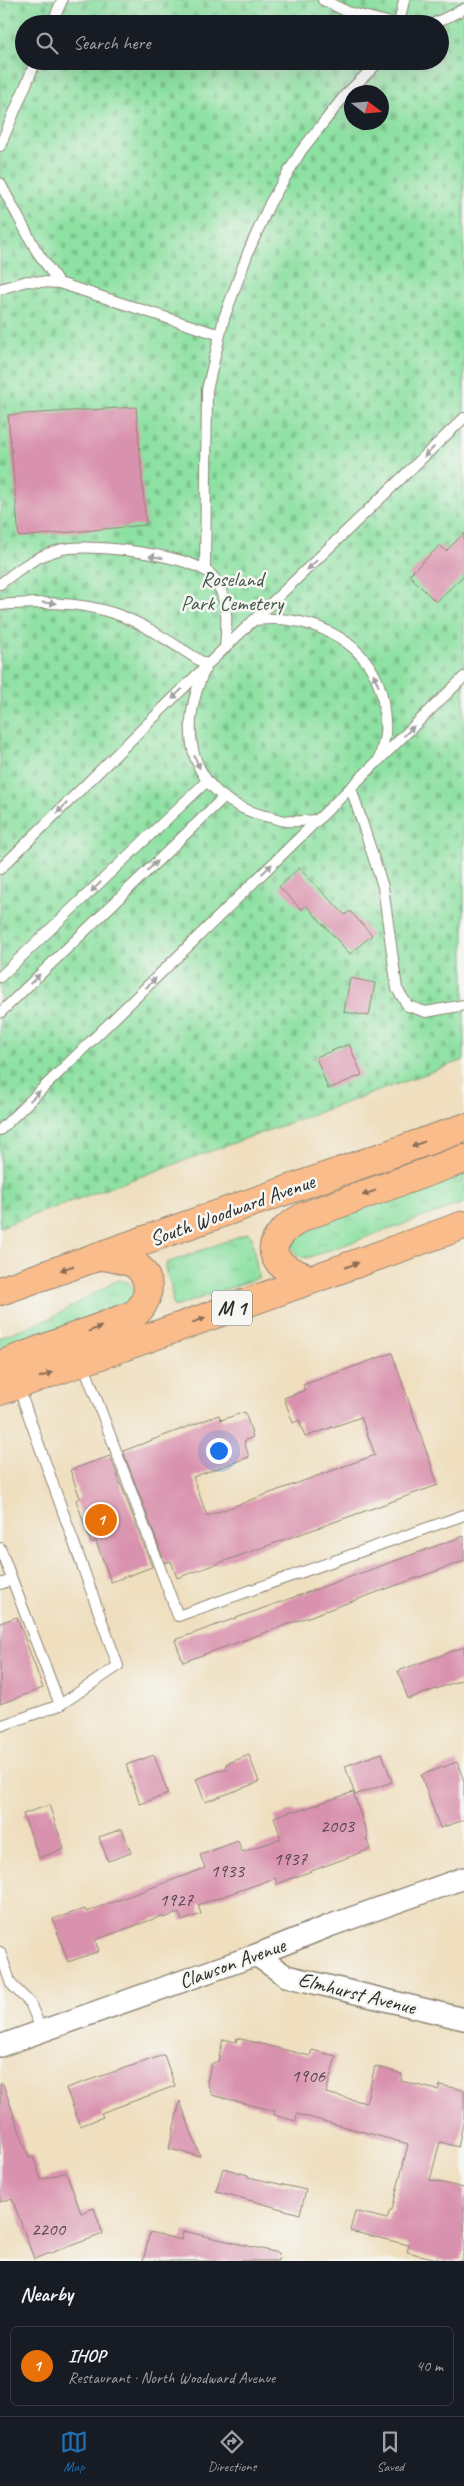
<!DOCTYPE html>
<meta charset="utf-8">
<style>
body{margin:0;font-family:Caveat,sans-serif;background:#20242c;color:#f1f3f6}
.compass{position:absolute;left:344px;top:85px;width:45px;height:45px;border-radius:50%;background:#171b24;box-shadow:0 5px 20px #0002;rotate:106deg}
.you{position:absolute;left:218px;top:1450px;width:18px;height:18px;margin:-12px;border:4px solid #fff;border-radius:50%;background:#1a73e8;box-shadow:0 0 0 8px #1a73e833}
.badge{display:grid;place-items:center;width:32px;height:32px;border-radius:50%;background:#1f6fb2;color:#fff;font-size:16px;font-weight:700}
.pin{position:absolute;translate:-50% -50%;border:2px solid #fff;box-shadow:0 1px 5px #0006}
.list{margin:0;padding:0;list-style:none}
h2{display:flex;justify-content:space-between;align-items:center;height:65px;margin:0;padding:0 20px;font-size:21px}
h2 small{font-size:16px;font-weight:400;color:#9ea1a6}
.list li{display:grid;grid-template-columns:32px 1fr auto;gap:15px;align-items:center;box-sizing:border-box;height:80px;margin:0 10px 10px;padding:0 10px;border:1px solid #363941;border-radius:8px}
.list b{display:block;font-size:19px;white-space:nowrap}
.list p{margin:0;font-size:16px;white-space:nowrap;color:#9ea1a6}
.list em{font-size:16px;font-style:normal;color:#9ea1a6}
.icon{flex:none;width:28px;height:28px;fill:none;stroke:currentColor;stroke-width:2;stroke-linecap:round;stroke-linejoin:round}
.map{position:relative;flex:none;width:464px;height:2261px;overflow:hidden}
.search{position:absolute;background:#171b24;box-shadow:0 5px 20px #0002;left:15px;right:15px;top:15px;height:55px;display:flex;align-items:center;gap:12px;box-sizing:border-box;padding:0 18px;border-radius:28px;color:#9ea1a6;font-size:19px}
.sheet{height:155px;background:#171b24}
nav{display:flex;justify-content:space-around;align-items:center;box-sizing:border-box;height:70px;border-top:1px solid #363941;background:#171b24;font-size:14px;color:#9ea1a6}
nav a{display:grid;justify-items:center;gap:2px}
nav .on{color:#1f6fb2}
.map>svg:first-child{display:block}
</style>
<div class="map">
<svg width="464" height="2261" viewBox="0 0 464 2261">
<defs>
<pattern id="grass-tufts" width="24" height="20" patternUnits="userSpaceOnUse" patternTransform="scale(1.25)"><rect width="24" height="20" fill="#8de1a2"/><path d="M3 7l-1-3M5 7V3M7 7l1-3M15 17l-1-3M17 17v-4M19 17l1-3" fill="none" stroke="#7ac18c"/></pattern>
<pattern id="cemetery-stones" width="16" height="16" patternUnits="userSpaceOnUse" patternTransform="scale(1.25)"><rect width="16" height="16" fill="#8de1a2"/><path d="M2 7V4a2 2 0 0 1 4 0v3zM10 15v-3a2 2 0 0 1 4 0v3z" fill="#7ac18c"/></pattern>
</defs>
<rect width="100%" height="100%" fill="#f6f6f2"/>
<filter id="ink" filterUnits="userSpaceOnUse"><feTurbulence type="fractalNoise" baseFrequency=".02" numOctaves="2"/><feDisplacementMap in="SourceGraphic" scale="10" xChannelSelector="R" yChannelSelector="G"/><feConvolveMatrix kernelMatrix="1 2 1 2 8 2 1 2 1" color-interpolation-filters="sRGB"/></filter>
<filter id="wash" filterUnits="userSpaceOnUse"><feTurbulence type="fractalNoise" baseFrequency=".0096" numOctaves="4" result="noise"/><feDisplacementMap in="SourceGraphic" scale="20" xChannelSelector="R" yChannelSelector="G"/><feGaussianBlur stdDeviation="1.12" result="paint"/><feColorMatrix in="noise" values="0 0 0 0 0 0 0 0 0 0 0 0 0 0 0 0 0 1.4 0 .05"/><feComposite in="paint" operator="in"/></filter>
<g filter="url(#wash)">
<rect width="100%" height="100%" fill="#efdfbf"/>
<!-- grass -->
<g fill="url(#grass-tufts)" stroke="#5c8666">
<polygon points="464,1170 464,1203 307,1258 297,1256 292,1248 292,1238 298,1231"/>
<path d="M 248,1233 L 252,1237 C 252,1248 259,1272 258,1278 L 178,1306 L 173,1306 L 171,1286 L 165,1269 L 167,1263 Z"/>
<polygon points="118,1280 128,1282 135,1290 135,1301 0,1355 0,1337 51,1318"/>
</g>
<!-- cemetery -->
<path fill="url(#cemetery-stones)" stroke="#5c8666" fill-rule="evenodd" d="M 0,0 L 464,0 L 464,1060 L 0,1227 ZM 24,24 L 440,24 L 440,61 L 24,61 ZM 352,92 L 382,92 L 382,122 L 352,122 Z"/>
<g id="blocks">
<!-- building -->
<g fill="#d992ad">
<polygon points="136,407 146,525 19,537 8,415"/>
<polygon points="464,533 464,575 436,602 409,575 440,545 446,551"/>
<polygon points="299,868 345,915 350,911 372,935 350,954 306,905 302,910 279,887"/>
<polygon points="350,978 375,983 369,1016 344,1012"/>
<polygon points="349,1044 362,1075 328,1089 316,1057"/>
<polygon points="392,1353 438,1485 177,1578 171,1561 165,1563 123,1451 219,1415 221,1420 245,1412 253,1437 244,1441 249,1457 193,1477 207,1516 375,1455 361,1417 305,1437 299,1420 293,1423 284,1398 305,1390 303,1385"/>
<polygon points="110,1456 152,1567 111,1582 96,1541 91,1543 76,1500 80,1498 70,1470"/>
<polygon points="464,1536 464,1561 183,1662 175,1640"/>
<polygon points="17,1617 43,1688 0,1704 0,1623"/>
<polygon points="464,1647 464,1679 408,1699 398,1671"/>
<polygon points="382,1753 392,1782 355,1795 345,1766"/>
<polygon points="154,1755 168,1794 140,1804 126,1765"/>
<polygon points="249,1755 259,1782 205,1802 196,1779 227,1768 226,1764"/>
<polygon points="457,1762 464,1781 464,1820 440,1828 421,1775"/>
<polygon points="353,1792 368,1837 366,1838 370,1849 277,1884 275,1878 198,1905 201,1914 182,1921 179,1913 163,1918 162,1916 95,1940 99,1951 68,1962 53,1919 85,1909 86,1912 205,1868 200,1855 238,1841 242,1852 281,1839 274,1817 294,1810 295,1812"/>
<polygon points="49,1805 64,1849 39,1858 23,1814"/>
<polygon points="122,1829 131,1853 108,1861 99,1837"/>
<polygon points="237,2038 310,2056 312,2050 336,2056 326,2093 366,2103 375,2066 402,2074 401,2081 438,2090 440,2085 464,2090 464,2119 458,2147 440,2142 430,2180 464,2188 464,2250 461,2261 446,2261 407,2252 409,2245 350,2231 355,2211 387,2219 390,2210 392,2210 408,2144 297,2114 296,2121 274,2115 275,2111 212,2095 207,2082 211,2064 218,2061 223,2039 236,2042"/>
<polygon points="164,2055 175,2086 101,2113 103,2117 80,2126 66,2088"/>
<polygon points="0,2084 3,2084 29,2158 33,2156 41,2180 66,2172 81,2213 94,2208 103,2234 34,2259 12,2198 0,2202"/>
<polygon points="180,2101 200,2156 169,2149"/>
<polygon points="223,2168 248,2175 248,2177 306,2190 300,2214 216,2191"/>
<polygon points="183,2231 279,2253 278,2261 143,2261 150,2232 181,2240"/>
</g>
</g>
</g>
<g filter="url(#ink)">
<use href="#blocks" fill-opacity="0" stroke="#8d8575" stroke-width="1"/>
<g fill="none" stroke-linecap="round" stroke-linejoin="round">
<defs>
<g id="lane">
<polyline points="323,0 348,12 395,24"/>
<polyline points="52,24 62,0"/>
<polyline points="399,24 404,0"/>
<polyline points="433,24 464,9"/>
<polyline points="0,146 36,61"/>
<polyline points="0,183 36,250 59,283"/>
<polyline points="0,289 27,281 59,283 220,335"/>
<polyline points="205,570 207,390 224,318 249,250 270,203 301,151 346,94 380,61"/>
<path d="M 0,584 C 19,569 36,556 59,550 C 86,542 199,555 214,578 C 229,600 227,623 225,648"/>
<path d="M 0,605 C 38,602 76,601 113,613 C 147,624 177,647 207,665 C 175,730 188,796 265,816 C 272,817 280,821 287,821 C 297,822 308,820 318,820"/>
<path d="M 254,620 C 265,619 278,618 289,620 C 338,627 381,658 384,711 C 385,719 386,727 385,734 C 384,743 381,751 379,760"/>
<polyline points="351,788 383,887 397,989 408,1006 426,1012 464,1005"/>
<polyline points="0,869 207,665 464,418"/>
<polyline points="0,977 207,781"/>
<polyline points="0,1013 223,798"/>
<polyline points="0,1130 464,677"/>
<polyline points="83,1363 178,1616 464,1515"/>
<polyline points="18,1386 118,1666 60,1705"/>
<polyline points="0,1548 60,1705 0,1726"/>
<polyline points="0,1584 12,1580"/>
<polyline points="0,1952 11,1984 30,2003 42,2031"/>
</g>
<g id="street">
<polyline points="256,1955 286,1976 464,2019"/>
<polyline points="0,2046 256,1955 329,1926 464,1878"/>
</g>
<g id="primary">
<path d="M 311,1280 C 303,1276 294,1273 286,1268 C 257,1248 286,1226 305,1216 L 464,1159"/>
<polyline points="0,1291 464,1128"/>
<path d="M 0,1365 L 135,1314 C 149,1301 154,1281 137,1266 C 130,1260 113,1258 104,1256"/>
<polyline points="0,1391 464,1225"/>
</g>
</defs>
<!-- lane casing -->
<use href="#lane" stroke="#8d8575" stroke-width="12"/>
<!-- street casing -->
<use href="#street" stroke="#8d8575" stroke-width="24"/>
<!-- primary casing -->
<use href="#primary" stroke="#8d8575" stroke-width="30"/>
<!-- lane -->
<use href="#lane" stroke="#fff" stroke-width="10"/>
<!-- street -->
<use href="#street" stroke="#fff" stroke-width="21"/>
<!-- primary -->
<use href="#primary" stroke="#fabc8b" stroke-width="28"/>
</g>
<!-- one-way arrows -->
<defs><path id="oneway-solid" d="M-6-.8H1V-3.2L6.5 0L1 3.2V.8H-6Z" transform="scale(1.25)"/></defs>
<g fill="#a0a0a0">
<use href="#oneway-solid" transform="translate(429 452) rotate(136)"/>
<use href="#oneway-solid" transform="translate(156 557) rotate(-171)"/>
<use href="#oneway-solid" transform="translate(312 565) rotate(136)"/>
<use href="#oneway-solid" transform="translate(49 603) rotate(4)"/>
<use href="#oneway-solid" transform="translate(376 680) rotate(-112)"/>
<use href="#oneway-solid" transform="translate(177 694) rotate(135)"/>
<use href="#oneway-solid" transform="translate(409 731) rotate(-45)"/>
<use href="#oneway-solid" transform="translate(197 762) rotate(67)"/>
<use href="#oneway-solid" transform="translate(62 808) rotate(135)"/>
<use href="#oneway-solid" transform="translate(152 866) rotate(-44)"/>
<use href="#oneway-solid" transform="translate(267 869) rotate(-44)"/>
<use href="#oneway-solid" transform="translate(96 887) rotate(136)"/>
<use href="#oneway-solid" transform="translate(35 979) rotate(-44)"/>
<use href="#oneway-solid" transform="translate(151 983) rotate(-44)"/>
<use href="#oneway-solid" transform="translate(35 1096) rotate(-44)"/>
</g>
<g fill="#886c56">
<use href="#oneway-solid" transform="translate(418 1144) rotate(160)"/>
<use href="#oneway-solid" transform="translate(369 1193) rotate(160)"/>
<use href="#oneway-solid" transform="translate(352 1265) rotate(-20)"/>
<use href="#oneway-solid" transform="translate(67 1268) rotate(161)"/>
<use href="#oneway-solid" transform="translate(199 1320) rotate(-20)"/>
<use href="#oneway-solid" transform="translate(95 1329) rotate(-21)"/>
<use href="#oneway-solid" transform="translate(46 1375) rotate(-19)"/>
</g>
</g>
<g text-anchor="middle" stroke-width="5" stroke-linejoin="round" paint-order="stroke">
<!-- number labels -->
<g font-size="19" fill="#56454c">
<text x="337" y="1832">2003</text>
<text x="290" y="1865">1937</text>
<text x="227" y="1877">1933</text>
<text x="176" y="1906">1927</text>
<text x="308" y="2082">1906</text>
<text x="48" y="2235">2200</text>
</g>
<!-- shield labels -->
<rect fill="#f6f6f2" stroke="#686867" stroke-width="1" x="212" y="1290.5" width="40" height="35" rx="4"/>
<g font-size="20" font-weight="bold" fill="#2b2b2b">
<text x="232" y="1315">M 1</text>
</g>
<!-- park labels -->
<g font-size="21" fill="#445849" stroke="#f6f6f2">
<text x="232" y="586">Roseland<tspan x="232" dy="24">Park Cemetery</tspan></text>
</g>
<!-- street labels -->
<g font-size="21" fill="#2b2b2b" stroke="#f6f6f2">
<text transform="translate(232 1210) rotate(-20)" y="7">South Woodward Avenue</text>
<text transform="translate(232 1963) rotate(-20)" y="7">Clawson Avenue</text>
<text transform="translate(357 1993) rotate(14)" y="7">Elmhurst Avenue</text>
</g>
</g>
</svg>
<svg class="compass" viewBox="-18 -18 36 36"><path d="M0-13l5 13h-10z" fill="#e53935"/><path d="M0 13l5-13h-10z" fill="#9ea1a6"/></svg>
<div class="you"></div>
<div class="pin badge" style="left:101px;top:1520px;background:#e8710a">1</div>
<div class="search"><svg class="icon" aria-label="search" viewBox="0 0 24 24"><circle cx="10" cy="10" r="6"/><path d="M15 15l6 6"/></svg>Search here</div>
</div>
<section class="sheet">
<h2>Nearby<small></small></h2>
<ul class="list">
<li><span class="badge" style="background:#e8710a">1</span><div><b>IHOP</b><p>Restaurant · North Woodward Avenue</p></div><em>40 m</em></li>
</ul>
</section>
<nav>
<a class="on"><svg class="icon" aria-label="map" viewBox="0 0 24 24"><path d="M3 6l6-2 6 2 6-2v14l-6 2-6-2-6 2zM9 4v14M15 6v14"/></svg>Map</a>
<a><svg class="icon" aria-label="directions" viewBox="0 0 24 24"><path d="M12 3l9 9-9 9-9-9zM9 14v-3h6M13 9l2 2-2 2"/></svg>Directions</a>
<a><svg class="icon" aria-label="saved" viewBox="0 0 24 24"><path d="M7 4h10v16l-5-4-5 4z"/></svg>Saved</a>
</nav>
